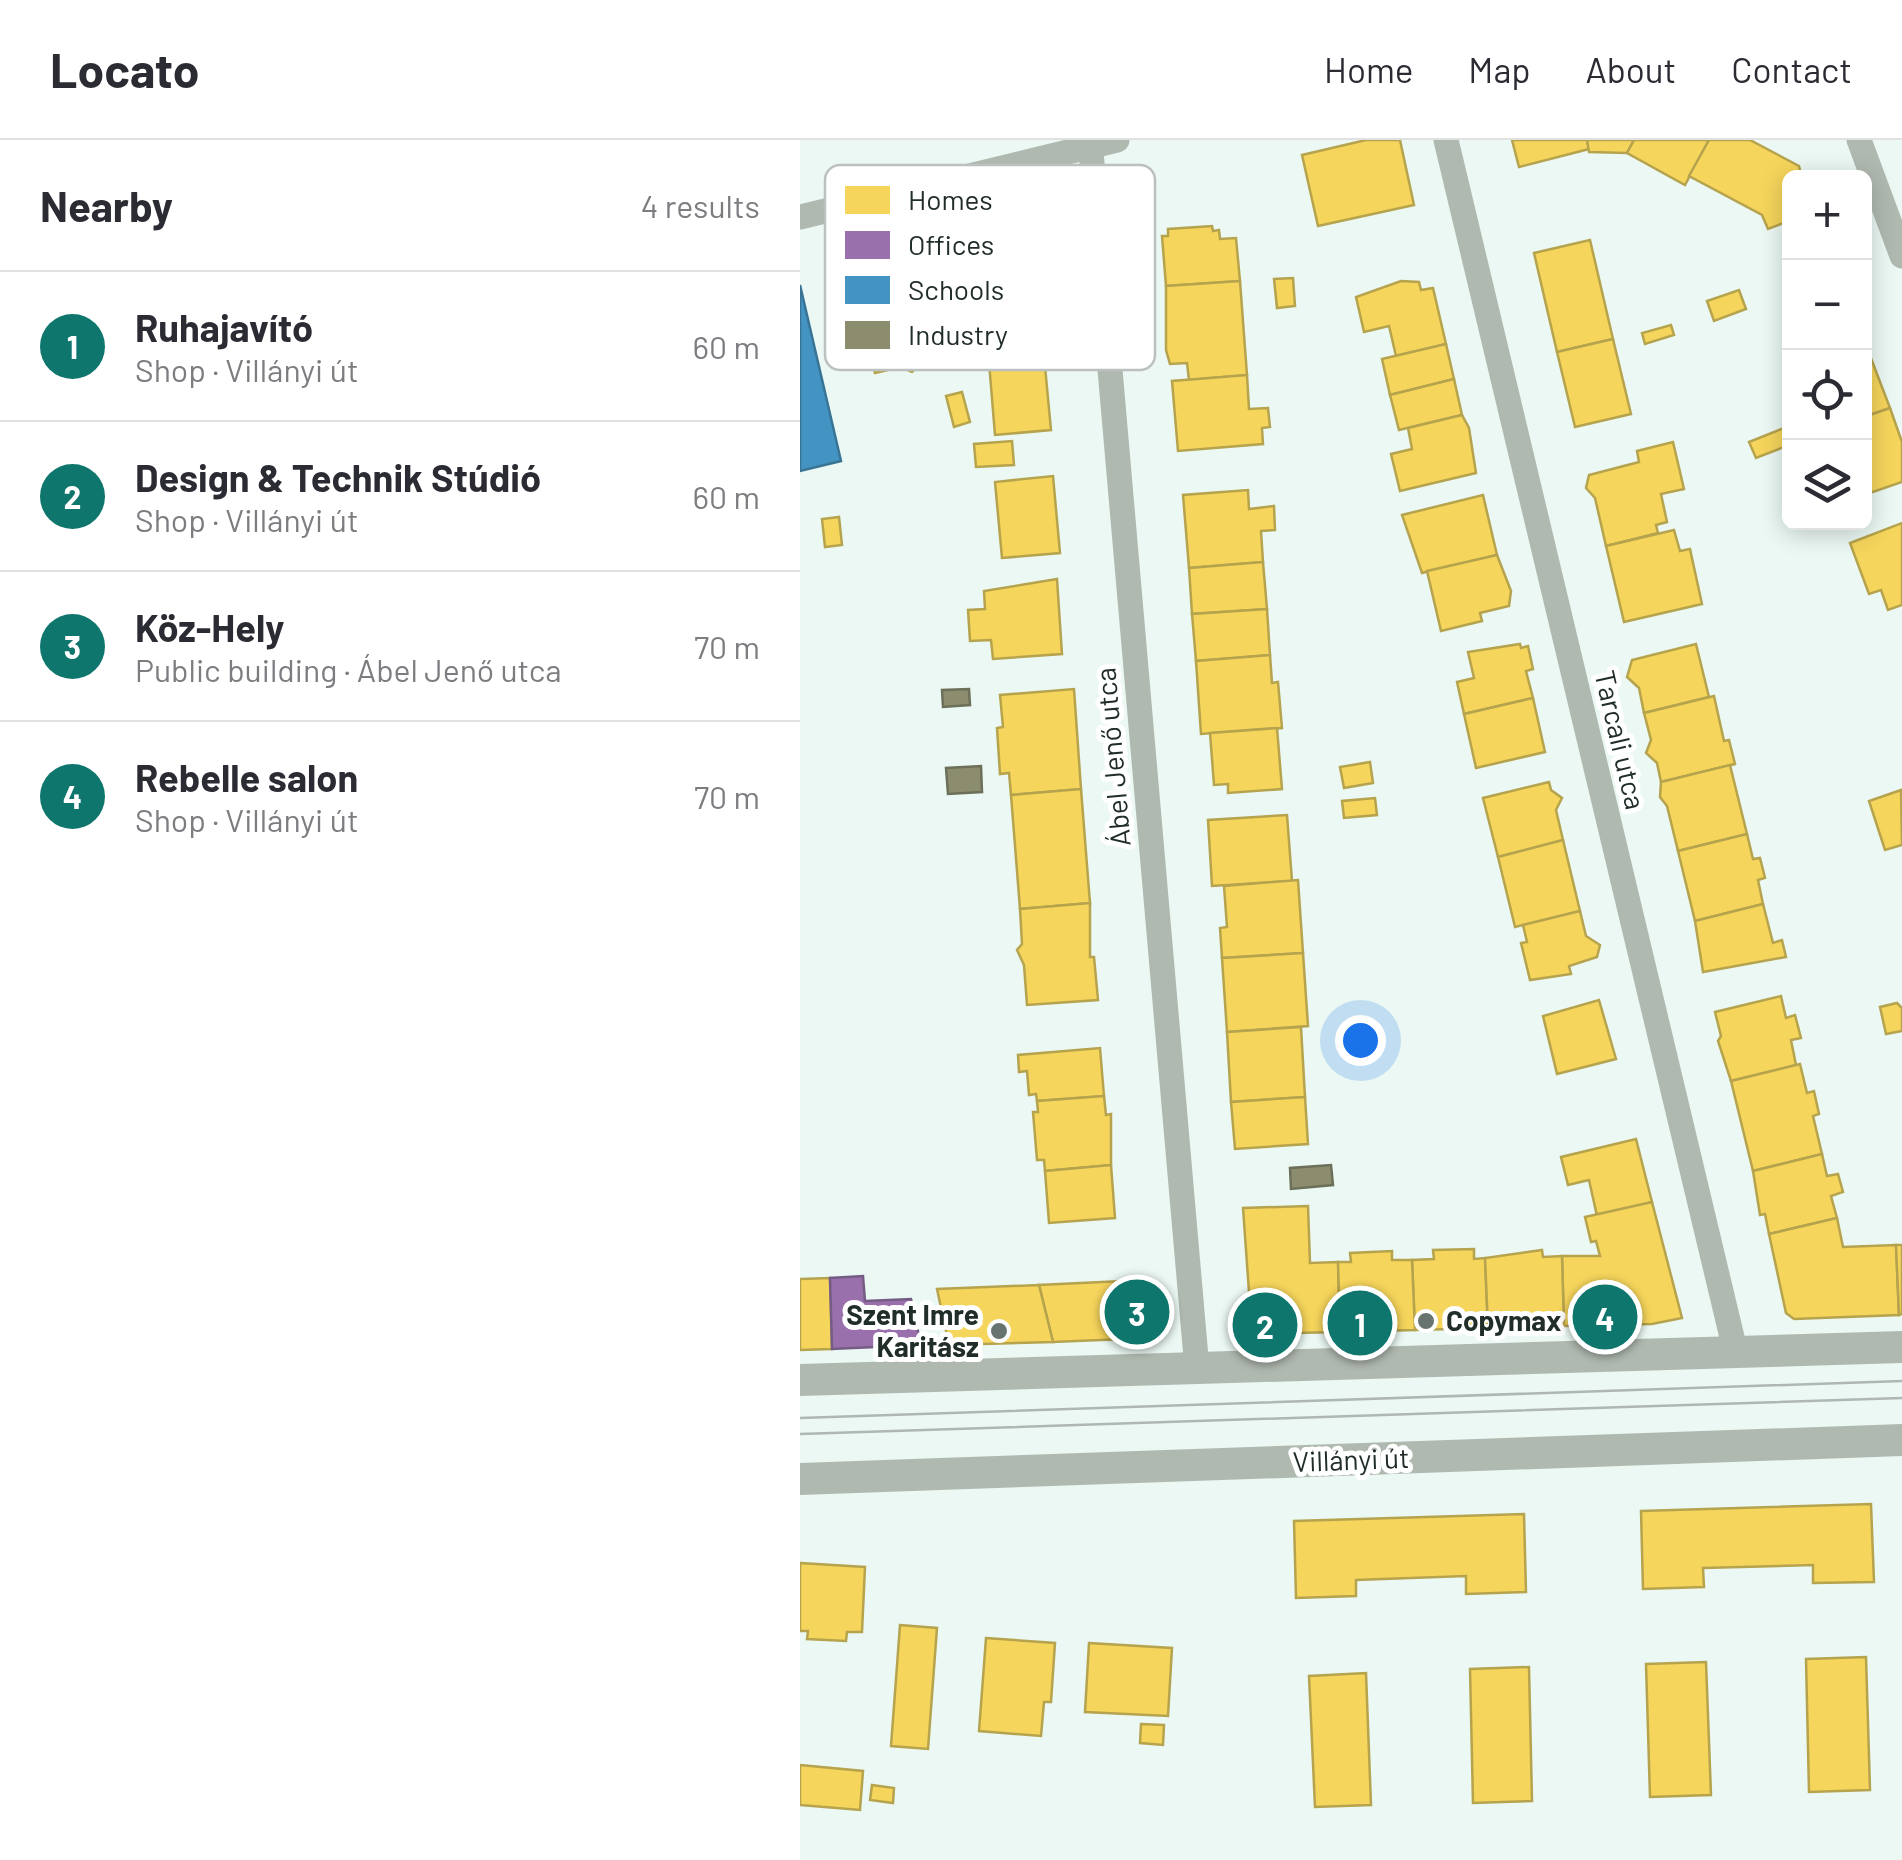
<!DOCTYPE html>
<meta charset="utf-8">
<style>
body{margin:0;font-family:Barlow,sans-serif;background:#f2f2f3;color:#2b2b33}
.controls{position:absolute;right:30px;top:30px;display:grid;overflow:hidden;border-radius:15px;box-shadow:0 5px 25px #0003}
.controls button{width:90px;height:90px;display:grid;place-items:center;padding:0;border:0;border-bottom:2px solid #e1e1e2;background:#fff;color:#2b2b33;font:50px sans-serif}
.you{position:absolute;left:560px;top:900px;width:35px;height:35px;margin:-25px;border:8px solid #fff;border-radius:50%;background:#1a73e8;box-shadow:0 0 0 15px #1a73e833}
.badge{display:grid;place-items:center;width:65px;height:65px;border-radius:50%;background:#0f766e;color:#fff;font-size:32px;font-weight:700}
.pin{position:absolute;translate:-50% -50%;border:5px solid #fff;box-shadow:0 2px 10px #0006}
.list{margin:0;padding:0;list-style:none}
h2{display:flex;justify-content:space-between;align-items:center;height:130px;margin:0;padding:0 40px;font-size:42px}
h2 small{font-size:32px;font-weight:400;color:#7c7c81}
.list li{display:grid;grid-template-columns:65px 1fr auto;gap:30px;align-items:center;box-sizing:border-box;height:150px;padding:0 40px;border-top:2px solid #e1e1e2}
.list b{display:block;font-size:38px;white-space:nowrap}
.list p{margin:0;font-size:32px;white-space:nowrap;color:#7c7c81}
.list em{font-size:32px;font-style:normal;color:#7c7c81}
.icon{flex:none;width:55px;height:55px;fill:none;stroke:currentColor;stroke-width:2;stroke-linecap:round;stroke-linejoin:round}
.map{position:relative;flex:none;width:1102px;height:1720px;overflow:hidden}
header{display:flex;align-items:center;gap:60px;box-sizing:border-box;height:140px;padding:0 50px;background:#fff;border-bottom:2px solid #e1e1e2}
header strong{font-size:48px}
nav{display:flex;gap:55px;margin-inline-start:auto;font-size:35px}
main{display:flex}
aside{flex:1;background:#fff}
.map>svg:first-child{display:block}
</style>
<header>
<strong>Locato</strong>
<nav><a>Home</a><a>Map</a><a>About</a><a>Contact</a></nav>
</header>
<main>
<aside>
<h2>Nearby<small>4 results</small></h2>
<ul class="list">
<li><span class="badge">1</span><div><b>Ruhajavító</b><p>Shop · Villányi út</p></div><em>60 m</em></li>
<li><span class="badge">2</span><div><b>Design &amp; Technik Stúdió</b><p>Shop · Villányi út</p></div><em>60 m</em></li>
<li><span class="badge">3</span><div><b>Köz-Hely</b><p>Public building · Ábel Jenő utca</p></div><em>70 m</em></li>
<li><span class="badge">4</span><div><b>Rebelle salon</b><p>Shop · Villányi út</p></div><em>70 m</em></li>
</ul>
</aside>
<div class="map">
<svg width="1102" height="1720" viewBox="0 0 1102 1720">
<rect width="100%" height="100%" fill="#ebf8f4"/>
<!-- homes -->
<g fill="#f6d55c" stroke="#b6a34d" stroke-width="2.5">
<polygon points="566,0 600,0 614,65 518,86 502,15"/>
<polygon points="712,0 787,0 789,9 719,27"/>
<polygon points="787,0 834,0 827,13 789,12"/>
<polygon points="834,0 909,0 885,45 827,13"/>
<polygon points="909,0 950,0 999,26 1002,38 989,38 989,81 968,89 962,75 889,36"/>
<polygon points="412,86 413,91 419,90 420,99 436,98 440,141 366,146 362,96 368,96 368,89"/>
<polygon points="790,100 813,199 757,212 734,113"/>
<polygon points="112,124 135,218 121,222 112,232 101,227 75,233 55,151 81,146 78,132"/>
<polygon points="493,138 495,166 477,168 474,139"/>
<polygon points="440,141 447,235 389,240 387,223 370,224 366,210 366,146"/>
<polygon points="601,141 619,142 621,150 633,148 646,204 596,216 589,186 564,192 556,157"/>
<polygon points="939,150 946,169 914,181 907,161"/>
<polygon points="871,185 874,195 845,204 842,193"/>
<polygon points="813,199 831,274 775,287 757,212"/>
<polygon points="1064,200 1090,268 1064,277"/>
<polygon points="646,204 654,239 590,255 582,219"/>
<polygon points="243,205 251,290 195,295 188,210"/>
<polygon points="447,235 449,269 468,268 470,287 462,288 463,304 378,311 372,241"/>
<polygon points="654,239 662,275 599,290 590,255"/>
<polygon points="162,252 170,282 154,287 146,256"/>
<polygon points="1090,268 1102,302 1102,342 1064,355 1064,277"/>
<polygon points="662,275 669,288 676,333 600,351 591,314 612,309 608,288"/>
<polygon points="989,286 989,305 956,318 949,302"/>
<polygon points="212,301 214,325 176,327 174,304"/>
<polygon points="873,302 884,349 861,354 867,382 856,385 858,393 806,406 795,358 786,348 789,335 839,322 837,311"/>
<polygon points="253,336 260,413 202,418 195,342"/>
<polygon points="448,350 449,369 474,366 475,390 461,391 463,422 389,428 383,355"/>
<polygon points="683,355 697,415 622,433 602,375"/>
<polygon points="39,377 42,405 25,407 22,379"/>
<polygon points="1102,383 1102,465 1088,470 1081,450 1069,454 1050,403"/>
<polygon points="874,390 880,411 890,409 902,464 824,482 806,406"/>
<polygon points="697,415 711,451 709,466 680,473 682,481 641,491 627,431"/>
<polygon points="463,422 467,469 392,474 389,428"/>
<polygon points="257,439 262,514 193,519 191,500 170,501 168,470 185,469 184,451"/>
<polygon points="467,469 470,515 396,521 392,474"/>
<polygon points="720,504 721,508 728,506 733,529 726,531 733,558 664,574 657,542 674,538 668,512"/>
<polygon points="896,504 909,557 844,573 839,548 827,537 832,520"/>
<polygon points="470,515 472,543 478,542 482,588 401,594 396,521"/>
<polygon points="274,549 281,649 211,655 209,633 200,634 197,588 203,587 200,555"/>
<polygon points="914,556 924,601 929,600 935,624 861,642 857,623 846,613 851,600 844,573"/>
<polygon points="733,558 745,612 676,628 664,574"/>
<polygon points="477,588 482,649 428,653 428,644 414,645 410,593"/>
<polygon points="570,622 573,643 544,648 540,627"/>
<polygon points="930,625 947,694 878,711 867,666 860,657 861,642"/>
<polygon points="749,642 751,650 762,658 756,670 763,700 698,717 683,658"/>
<polygon points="281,649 290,763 220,769 211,655"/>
<polygon points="1101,650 1102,705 1085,710 1069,661"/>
<polygon points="575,658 577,675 544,678 542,661"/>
<polygon points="487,675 492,741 412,746 408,680"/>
<polygon points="947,694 953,719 960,718 965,738 958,740 963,764 895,781 878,711"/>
<polygon points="763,700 780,771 715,787 698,717"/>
<polygon points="498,740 503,813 422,818 420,788 427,787 424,746"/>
<polygon points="290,763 290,817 294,817 298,860 227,865 224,825 217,810 222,804 220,769"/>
<polygon points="963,764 973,803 982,800 986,817 903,832 895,781"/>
<polygon points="780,771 786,796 800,805 797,817 769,826 771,834 730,840 721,803 727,802 723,785"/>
<polygon points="503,813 508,886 427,892 422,818"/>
<polygon points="981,856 986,878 995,875 1001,898 991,900 996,925 931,941 918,901 921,896 915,872"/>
<polygon points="799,860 816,919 757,934 743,876"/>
<polygon points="1097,863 1102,868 1102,891 1086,894 1080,867"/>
<polygon points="501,887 505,957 431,962 427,892"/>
<polygon points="300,908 304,956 237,961 236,954 229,955 227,931 219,932 218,915"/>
<polygon points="1000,924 1007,953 1014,951 1019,974 1013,976 1022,1014 953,1031 931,941"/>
<polygon points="304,956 306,975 311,974 311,1025 245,1031 244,1020 237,1020 233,972 238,972 237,961"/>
<polygon points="505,957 508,1004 435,1009 431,962"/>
<polygon points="836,999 852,1062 797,1076 789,1040 768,1045 761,1017"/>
<polygon points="1022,1014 1027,1036 1038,1034 1043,1052 1031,1056 1037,1078 969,1094 965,1074 960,1075 953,1031"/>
<polygon points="311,1025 315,1078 249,1083 245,1031"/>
<polygon points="852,1062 882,1178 852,1184 764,1186 762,1116 800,1116 796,1101 791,1102 785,1077"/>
<polygon points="508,1066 510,1123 538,1122 540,1192 452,1194 443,1068"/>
<polygon points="1037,1078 1043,1107 1096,1105 1099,1175 994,1179 986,1173 969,1094"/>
<polygon points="1096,1105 1102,1105 1102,1174 1099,1175"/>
<polygon points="674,1109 674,1119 685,1118 688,1188 615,1190 612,1120 634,1119 633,1110"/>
<polygon points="742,1110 743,1117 762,1116 764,1186 688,1188 685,1118"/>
<polygon points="592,1111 592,1120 612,1120 615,1190 540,1192 538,1122 551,1122 550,1113"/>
<polygon points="30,1138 32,1209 0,1210 0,1139"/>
<polygon points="343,1140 349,1198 253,1202 239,1145"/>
<polygon points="239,1145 253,1202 149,1205 137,1149"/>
<polygon points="1071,1364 1074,1442 1013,1443 1013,1425 903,1428 904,1447 843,1449 841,1371"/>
<polygon points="724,1374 726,1452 666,1454 666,1436 556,1440 556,1456 496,1458 494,1381"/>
<polygon points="0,1423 65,1427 62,1492 47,1492 46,1501 7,1499 8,1491 0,1491"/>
<polygon points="100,1485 137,1488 128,1609 91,1606"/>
<polygon points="186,1498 255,1503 251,1562 244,1562 241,1596 179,1591"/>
<polygon points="289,1503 372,1508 368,1576 285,1572"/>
<polygon points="1066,1517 1070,1650 1009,1652 1006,1519"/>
<polygon points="906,1522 911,1655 850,1657 846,1524"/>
<polygon points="729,1527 732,1661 673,1663 670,1529"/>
<polygon points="566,1533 571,1665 515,1667 509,1536"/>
<polygon points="341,1584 364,1585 363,1605 340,1603"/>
<polygon points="0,1625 63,1631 60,1670 0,1665"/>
<polygon points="72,1645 94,1648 93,1663 70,1660"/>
</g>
<!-- offices -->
<polygon fill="#9970ab" stroke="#755c84" stroke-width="2.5" points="63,1136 65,1161 111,1159 121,1205 32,1209 30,1138"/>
<!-- schools -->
<polygon fill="#4393c3" stroke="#397495" stroke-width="2.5" points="0,145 41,321 0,331"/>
<!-- industry -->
<g fill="#8c8c6e" stroke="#6c7059" stroke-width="2.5">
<polygon points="169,549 170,565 143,567 142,550"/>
<polygon points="181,626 182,652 148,654 146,628"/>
<polygon points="531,1025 533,1045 491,1049 490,1028"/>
</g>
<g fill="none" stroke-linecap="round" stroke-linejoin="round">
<!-- minor -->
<g stroke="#b0b9b0" stroke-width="25">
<polyline points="290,0 397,1229"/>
<polyline points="646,0 936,1214"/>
<polyline points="1059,0 1102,116"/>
<polyline points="0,77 317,0"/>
</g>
<!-- tertiary -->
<g stroke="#b0b9b0" stroke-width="32">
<polyline points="0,1240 1102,1207"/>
<polyline points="0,1339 1102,1300"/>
</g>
<!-- tram -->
<g stroke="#aeb7b1" stroke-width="2.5">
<polyline points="0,1278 1102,1241"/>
<polyline points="0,1294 1102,1258"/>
</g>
</g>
<!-- markers -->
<g fill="#687470" stroke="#fff" stroke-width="4">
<circle cx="626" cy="1181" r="10"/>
<circle cx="199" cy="1191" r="10"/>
</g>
<g text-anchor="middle" stroke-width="10" stroke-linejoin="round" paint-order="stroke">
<!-- street labels -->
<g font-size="28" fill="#212d29" stroke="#fff">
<text transform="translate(820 600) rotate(77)" y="10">Tarcali utca</text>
<text transform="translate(313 617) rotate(-95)" y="10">Ábel Jenő utca</text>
<text transform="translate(551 1320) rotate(-2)" y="10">Villányi út</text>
</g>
<!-- poi labels -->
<g font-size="28" font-weight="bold" fill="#212d29" stroke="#fff" text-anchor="end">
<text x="179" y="1185">Szent Imre<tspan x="179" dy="32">Karitász</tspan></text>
<text x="646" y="1191" text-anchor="start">Copymax</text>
</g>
</g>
<!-- legend -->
<rect x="25" y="25" width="330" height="205" rx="15" fill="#fff" stroke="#bcc0bf" stroke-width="2.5"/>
<rect x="45" y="46" width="45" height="28" fill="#f6d55c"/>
<rect x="45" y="91" width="45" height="28" fill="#9970ab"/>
<rect x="45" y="136" width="45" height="28" fill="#4393c3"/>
<rect x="45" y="181" width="45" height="28" fill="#8c8c6e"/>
<g font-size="28" fill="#212d29">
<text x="108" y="70">Homes</text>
<text x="108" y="115">Offices</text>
<text x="108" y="160">Schools</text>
<text x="108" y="205">Industry</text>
</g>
</svg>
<div class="controls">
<button>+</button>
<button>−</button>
<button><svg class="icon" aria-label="locate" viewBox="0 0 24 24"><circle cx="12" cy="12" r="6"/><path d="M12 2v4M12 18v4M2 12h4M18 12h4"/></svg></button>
<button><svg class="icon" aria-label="layers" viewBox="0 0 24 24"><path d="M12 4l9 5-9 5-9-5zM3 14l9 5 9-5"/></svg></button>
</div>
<div class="you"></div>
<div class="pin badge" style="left:560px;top:1183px">1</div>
<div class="pin badge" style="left:465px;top:1185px">2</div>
<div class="pin badge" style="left:337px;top:1172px">3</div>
<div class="pin badge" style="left:805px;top:1177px">4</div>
</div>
</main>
